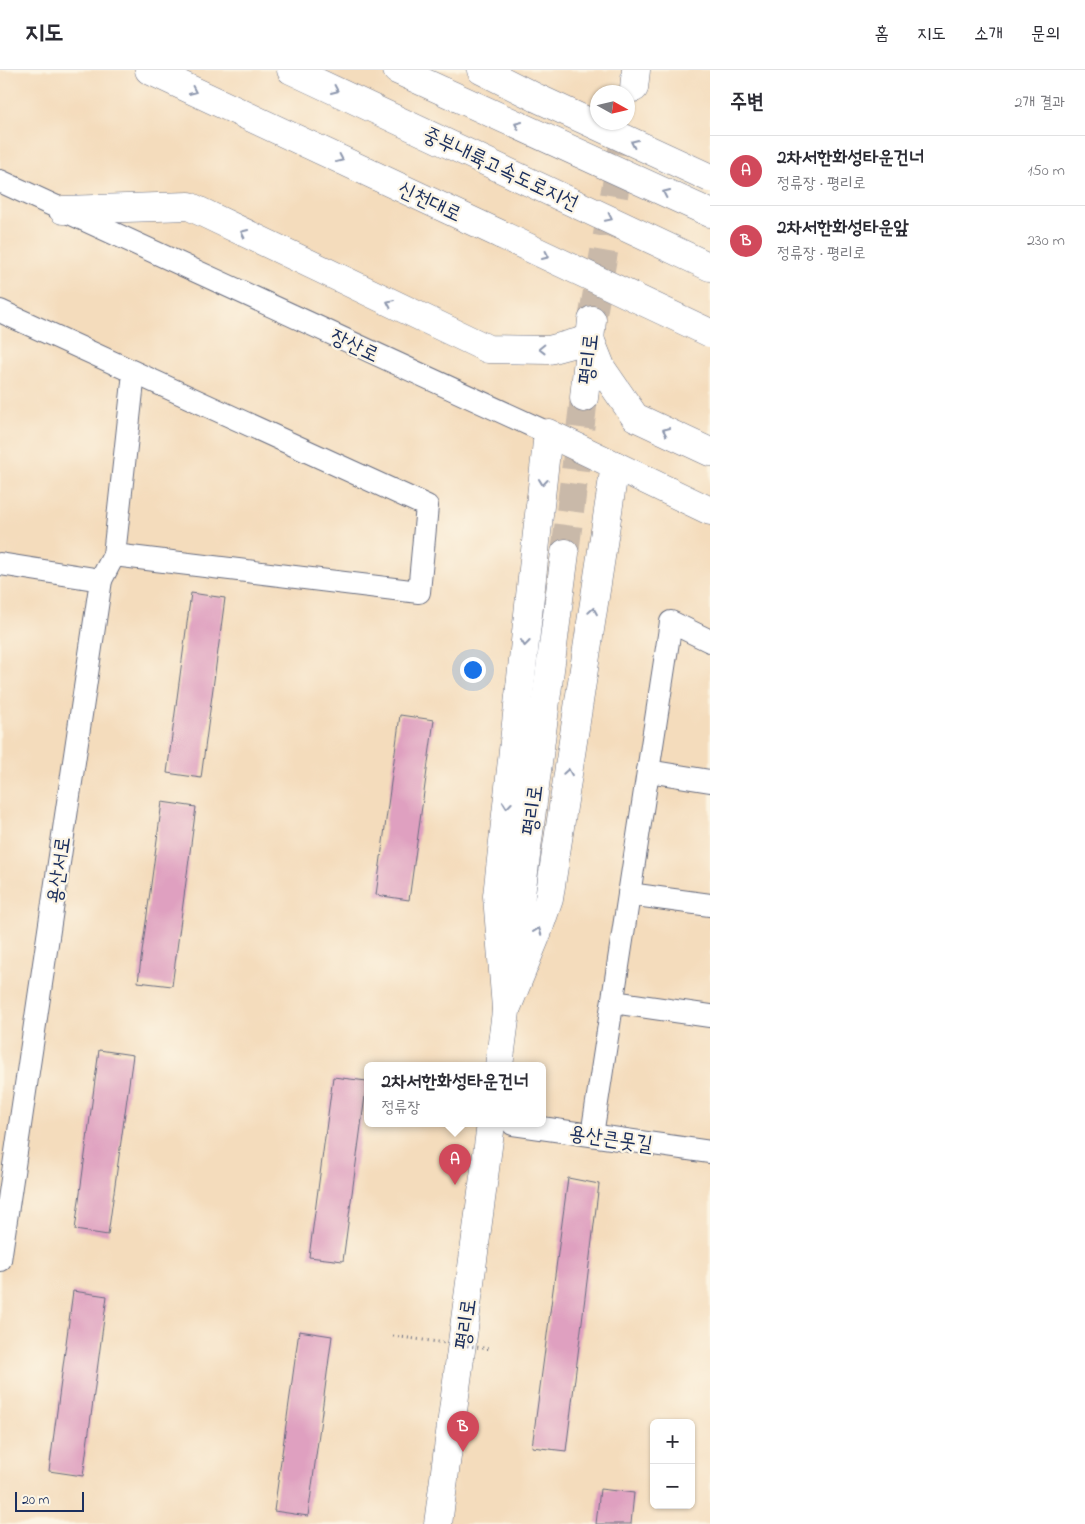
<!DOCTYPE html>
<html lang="ko">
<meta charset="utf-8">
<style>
body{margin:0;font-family:"Indie Flower","Poor Story",sans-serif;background:#f2f2f3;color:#2b2b33}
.controls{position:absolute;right:15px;bottom:15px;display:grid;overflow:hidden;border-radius:8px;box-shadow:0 1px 4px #0004}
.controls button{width:45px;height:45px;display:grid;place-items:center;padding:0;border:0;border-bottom:1px solid #e1e1e2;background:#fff;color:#2b2b33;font:25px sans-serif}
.compass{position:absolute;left:590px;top:15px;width:45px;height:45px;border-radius:50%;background:#fff;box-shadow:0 1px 4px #0004;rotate:98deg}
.scale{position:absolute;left:15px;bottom:12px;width:69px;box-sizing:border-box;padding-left:5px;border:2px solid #1b2f5e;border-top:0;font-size:14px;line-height:18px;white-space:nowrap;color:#1b2f5e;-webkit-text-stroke:4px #fcf5e5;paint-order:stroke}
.you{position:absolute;left:472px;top:599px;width:18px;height:18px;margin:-12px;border:4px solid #fff;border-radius:50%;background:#1a73e8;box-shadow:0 0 0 8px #1a73e833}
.badge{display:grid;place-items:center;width:32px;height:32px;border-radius:50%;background:#d1495b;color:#fff;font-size:16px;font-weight:700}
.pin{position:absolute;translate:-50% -41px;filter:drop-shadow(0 1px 2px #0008)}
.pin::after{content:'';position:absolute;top:26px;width:18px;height:15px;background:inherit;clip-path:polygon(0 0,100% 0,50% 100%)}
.popup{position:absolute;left:364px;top:992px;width:182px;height:65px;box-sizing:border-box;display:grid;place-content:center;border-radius:8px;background:#fff;filter:drop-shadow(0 1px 4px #0005);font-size:16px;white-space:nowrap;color:#7c7c81}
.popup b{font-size:19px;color:#2b2b33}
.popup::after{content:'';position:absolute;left:50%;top:100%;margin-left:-10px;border:10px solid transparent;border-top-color:#fff}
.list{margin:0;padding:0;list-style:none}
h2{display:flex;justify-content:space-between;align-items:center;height:65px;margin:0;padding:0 20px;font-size:21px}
h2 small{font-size:16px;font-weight:400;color:#7c7c81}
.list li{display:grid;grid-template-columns:32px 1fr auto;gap:15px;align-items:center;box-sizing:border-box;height:70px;padding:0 20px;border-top:1px solid #e1e1e2}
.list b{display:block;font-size:19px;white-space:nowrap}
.list p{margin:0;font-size:16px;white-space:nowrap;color:#7c7c81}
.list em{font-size:16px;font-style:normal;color:#7c7c81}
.map{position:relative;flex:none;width:710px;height:1454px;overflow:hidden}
header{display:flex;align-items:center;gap:30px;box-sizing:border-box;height:70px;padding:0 25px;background:#fff;border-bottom:1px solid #e1e1e2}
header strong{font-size:24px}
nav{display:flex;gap:28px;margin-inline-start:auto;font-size:18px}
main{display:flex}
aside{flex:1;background:#fff}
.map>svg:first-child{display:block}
</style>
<header>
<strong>지도</strong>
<nav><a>홈</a><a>지도</a><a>소개</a><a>문의</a></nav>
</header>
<main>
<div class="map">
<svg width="710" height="1454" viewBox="0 0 710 1454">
<rect width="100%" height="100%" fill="#fcf5e5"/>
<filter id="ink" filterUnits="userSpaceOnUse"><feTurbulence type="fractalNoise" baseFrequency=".02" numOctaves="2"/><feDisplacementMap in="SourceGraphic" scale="10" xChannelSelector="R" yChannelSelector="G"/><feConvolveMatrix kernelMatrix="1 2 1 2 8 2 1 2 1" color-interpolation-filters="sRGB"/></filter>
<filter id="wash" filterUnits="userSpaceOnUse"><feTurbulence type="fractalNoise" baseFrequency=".0096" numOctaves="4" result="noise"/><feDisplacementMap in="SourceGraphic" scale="20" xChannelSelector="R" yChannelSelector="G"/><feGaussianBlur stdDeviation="1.12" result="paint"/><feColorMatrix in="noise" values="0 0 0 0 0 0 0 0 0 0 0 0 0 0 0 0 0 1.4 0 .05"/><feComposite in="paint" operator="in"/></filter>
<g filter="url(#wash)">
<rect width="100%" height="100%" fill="#f4dcbc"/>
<g id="blocks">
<!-- building -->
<g fill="#dfa0c0">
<polygon points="191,523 225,528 201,708 167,703"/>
<polygon points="400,645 434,650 409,830 376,825"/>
<polygon points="162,732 196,737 172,916 138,912"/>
<polygon points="99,980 133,985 108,1165 75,1160"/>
<polygon points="333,1007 367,1011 343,1191 309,1187"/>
<polygon points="568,1108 599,1114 566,1381 532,1377"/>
<polygon points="73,1221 107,1226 83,1406 49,1401"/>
<polygon points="299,1261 332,1266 308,1446 274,1441"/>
<polygon points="600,1419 634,1423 631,1454 596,1454"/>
</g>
</g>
</g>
<g filter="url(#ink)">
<use href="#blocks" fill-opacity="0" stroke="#676c7f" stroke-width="1"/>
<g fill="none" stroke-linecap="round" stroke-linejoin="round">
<!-- major-tunnel -->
<g stroke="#c9b9a9" stroke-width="28" stroke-dasharray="28 14" stroke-linecap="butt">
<polyline points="592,250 627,52"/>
<polyline points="565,483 584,328"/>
</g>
<defs>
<g id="minor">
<polyline points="0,111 548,363"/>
<polyline points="0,241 427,436 419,522 114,485 101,510"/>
<polyline points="114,485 134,303"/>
<polyline points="0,494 101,510 0,1190"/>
<polyline points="648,701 710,711"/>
<polyline points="629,824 710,835"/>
<polyline points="613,932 710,946"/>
<polyline points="513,1054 710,1082"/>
<polyline points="592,1065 671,552 710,571"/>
</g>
<g id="major">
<polyline points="634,18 636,0"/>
<polyline points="63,140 189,136 488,279 549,280 590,269 602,299 635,347 710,382"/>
<polyline points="584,328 592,250"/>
<polyline points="508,935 537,864 549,829 615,395"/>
<polyline points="506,938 497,826 548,363 710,441"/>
<polyline points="499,996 565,483"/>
<polyline points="438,1454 491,1054"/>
</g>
<g id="highway">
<polyline points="149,0 502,165"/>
<polyline points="291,0 710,197"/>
<polyline points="397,0 710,143"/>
<polyline points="481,0 537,28"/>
</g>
</defs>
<!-- minor casing -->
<use href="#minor" stroke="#676c7f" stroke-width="24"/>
<!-- major casing -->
<use href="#major" stroke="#676c7f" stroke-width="29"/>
<!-- highway casing -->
<use href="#highway" stroke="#676c7f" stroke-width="29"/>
<!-- minor -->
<use href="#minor" stroke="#fff" stroke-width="22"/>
<!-- major -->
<use href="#major" stroke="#fff" stroke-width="28"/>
<!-- highway -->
<use href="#highway" stroke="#fff" stroke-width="28"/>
<defs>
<g id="highway-bridge">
<polyline points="537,28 710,108"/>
<polyline points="502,165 710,263"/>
</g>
</defs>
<!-- highway-bridge casing -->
<use href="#highway-bridge" stroke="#676c7f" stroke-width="29" stroke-linecap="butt"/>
<!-- path-bridge -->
<polyline stroke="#676c7f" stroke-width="3" stroke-dasharray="1 4" stroke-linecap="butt" points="393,1266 491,1279"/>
<!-- highway-bridge -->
<use href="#highway-bridge" stroke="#fff" stroke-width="28"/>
</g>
<!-- one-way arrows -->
<defs><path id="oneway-chevron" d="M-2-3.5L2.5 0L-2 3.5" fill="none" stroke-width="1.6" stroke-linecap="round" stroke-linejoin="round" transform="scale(1.25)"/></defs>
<g stroke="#8d97ae">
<use href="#oneway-chevron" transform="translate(335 20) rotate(25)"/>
<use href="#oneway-chevron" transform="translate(193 21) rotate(25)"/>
<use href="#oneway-chevron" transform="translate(518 55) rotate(-155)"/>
<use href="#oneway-chevron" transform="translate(634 73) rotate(-155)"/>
<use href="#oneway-chevron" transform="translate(340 89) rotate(25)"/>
<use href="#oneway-chevron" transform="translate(666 123) rotate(-155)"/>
<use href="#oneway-chevron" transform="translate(609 148) rotate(26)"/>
<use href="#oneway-chevron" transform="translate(244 163) rotate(-155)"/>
<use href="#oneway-chevron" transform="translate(546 186) rotate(25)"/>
<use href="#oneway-chevron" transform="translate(390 233) rotate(-155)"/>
<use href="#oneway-chevron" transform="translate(542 279) rotate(179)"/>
<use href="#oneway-chevron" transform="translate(666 361) rotate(-155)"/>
<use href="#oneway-chevron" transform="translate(543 412) rotate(96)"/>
<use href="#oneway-chevron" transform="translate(593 541) rotate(-81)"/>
<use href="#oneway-chevron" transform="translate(525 573) rotate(96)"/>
<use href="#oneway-chevron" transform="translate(568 702) rotate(-81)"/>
<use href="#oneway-chevron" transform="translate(507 735) rotate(96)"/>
<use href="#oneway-chevron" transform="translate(538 861) rotate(-70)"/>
</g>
</g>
<g text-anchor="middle" stroke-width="4.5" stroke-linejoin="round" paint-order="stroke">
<!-- street labels -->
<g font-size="21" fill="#1b2f5e" stroke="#fcf5e5">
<text transform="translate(501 98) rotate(25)" y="7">중부내륙고속도로지선</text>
<text transform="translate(430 131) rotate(25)" y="7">신천대로</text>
<text transform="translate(355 275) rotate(25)" y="7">장산로</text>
<text transform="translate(588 289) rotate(-84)" y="7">평리로</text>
<text transform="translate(532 740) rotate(-83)" y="7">평리로</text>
<text transform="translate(58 800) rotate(-82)" y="7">용산서로</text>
<text transform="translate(611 1068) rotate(8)" y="7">용산큰못길</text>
<text transform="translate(465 1254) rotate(-82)" y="7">평리로</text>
</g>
</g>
</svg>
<div class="controls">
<button>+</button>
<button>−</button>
</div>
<svg class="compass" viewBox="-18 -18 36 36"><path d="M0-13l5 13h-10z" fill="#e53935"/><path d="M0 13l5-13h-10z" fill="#7c7c81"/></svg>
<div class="scale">20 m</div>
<div class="you"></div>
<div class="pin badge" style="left:455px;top:1115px">A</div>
<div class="popup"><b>2차서한화성타운건너</b>정류장</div>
<div class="pin badge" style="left:463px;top:1382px">B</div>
</div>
<aside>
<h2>주변<small>2개 결과</small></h2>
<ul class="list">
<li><span class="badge">A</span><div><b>2차서한화성타운건너</b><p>정류장 · 평리로</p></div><em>150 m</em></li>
<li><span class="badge">B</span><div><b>2차서한화성타운앞</b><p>정류장 · 평리로</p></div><em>230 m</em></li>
</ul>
</aside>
</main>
